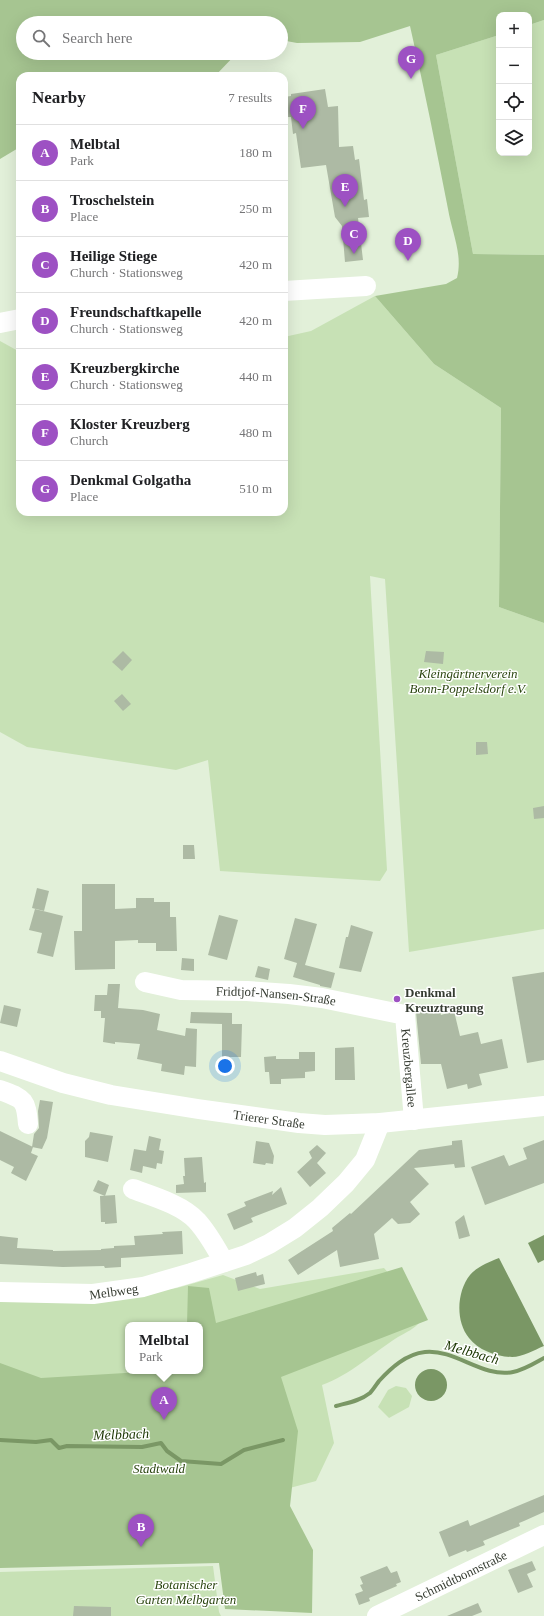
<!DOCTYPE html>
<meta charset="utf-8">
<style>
body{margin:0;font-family:"Times New Roman",serif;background:#f2f2f2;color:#202124}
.controls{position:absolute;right:12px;top:12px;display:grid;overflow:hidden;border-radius:8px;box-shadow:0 4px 16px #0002}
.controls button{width:36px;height:36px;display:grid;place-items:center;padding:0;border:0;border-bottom:1px solid #e0e0e0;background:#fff;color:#202124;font:20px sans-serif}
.you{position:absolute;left:225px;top:1066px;width:14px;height:14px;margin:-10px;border:3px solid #fff;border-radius:50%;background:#1a73e8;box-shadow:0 0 0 6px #1a73e833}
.badge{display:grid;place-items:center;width:26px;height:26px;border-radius:50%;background:#9d51c3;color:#fff;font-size:13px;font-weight:700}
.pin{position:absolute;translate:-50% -33px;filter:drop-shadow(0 1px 2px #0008)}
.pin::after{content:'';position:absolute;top:21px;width:14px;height:12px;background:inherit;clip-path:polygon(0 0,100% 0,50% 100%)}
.popup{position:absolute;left:125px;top:1322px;width:78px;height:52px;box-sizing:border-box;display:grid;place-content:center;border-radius:8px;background:#fff;filter:drop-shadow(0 1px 3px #0005);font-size:13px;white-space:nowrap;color:#757577}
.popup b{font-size:15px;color:#202124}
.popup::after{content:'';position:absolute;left:50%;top:100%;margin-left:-8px;border:8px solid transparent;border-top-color:#fff}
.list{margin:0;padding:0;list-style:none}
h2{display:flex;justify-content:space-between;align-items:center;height:52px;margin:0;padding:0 16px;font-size:17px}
h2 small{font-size:13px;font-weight:400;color:#757577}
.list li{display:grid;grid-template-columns:26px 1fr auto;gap:12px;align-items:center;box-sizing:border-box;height:56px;padding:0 16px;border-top:1px solid #e0e0e0}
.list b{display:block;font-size:15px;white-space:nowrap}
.list p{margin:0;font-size:13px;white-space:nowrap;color:#757577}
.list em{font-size:13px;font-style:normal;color:#757577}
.icon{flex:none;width:22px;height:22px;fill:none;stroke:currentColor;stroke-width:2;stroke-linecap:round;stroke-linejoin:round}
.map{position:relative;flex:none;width:544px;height:1616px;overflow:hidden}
.search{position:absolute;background:#fff;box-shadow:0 4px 16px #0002;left:16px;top:16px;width:272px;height:44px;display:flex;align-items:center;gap:10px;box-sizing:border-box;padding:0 14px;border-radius:22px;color:#757577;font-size:15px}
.panel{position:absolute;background:#fff;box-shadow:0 4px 16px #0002;left:16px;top:72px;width:272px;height:444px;border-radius:12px}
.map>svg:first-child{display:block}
</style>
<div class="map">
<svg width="544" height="1616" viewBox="0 0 544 1616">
<rect width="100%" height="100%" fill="#e2f0d9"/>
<!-- green -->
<g fill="#c7e1b5" fill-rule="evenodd">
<polygon points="544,20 544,255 473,254 436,55 499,35 499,153 529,153 529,25"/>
<polygon points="375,296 434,364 501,408 499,607 544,623 544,929 409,952 385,579 370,576 387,870 380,881 220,871 208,760 176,770 27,747 0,732 0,341 20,352 20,512 284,512 284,337 311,331"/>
<path d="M 384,1268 L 415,1303 L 421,1321 C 414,1329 407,1332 398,1337 C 373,1353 350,1375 322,1385 L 334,1443 L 316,1481 L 211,1509 L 0,1560 L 0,1296 L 82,1301 L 177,1288 L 223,1275 L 260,1289 ZM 128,1325 L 200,1325 L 200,1371 L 128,1371 Z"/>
<polygon points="396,1386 406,1388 412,1396 409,1407 389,1418 378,1407 388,1390"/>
<polygon points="213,1566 219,1612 221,1616 0,1616 0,1572"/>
</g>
<!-- forest -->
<g fill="#a6c591">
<path d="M 0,0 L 544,0 L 544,20 L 529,25 L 529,15 L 499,15 L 499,35 L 436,55 L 473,254 L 544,255 L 544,623 L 499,607 L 501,408 L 434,364 L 375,296 L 446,284 L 457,278 C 463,254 452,233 448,209 C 436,148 424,87 410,26 L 360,42 L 297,43 L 281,40 L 281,23 L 23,23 L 23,53 L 237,53 L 215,76 L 20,76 L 20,147 L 0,159 Z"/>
<polygon points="402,1267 428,1320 281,1377 298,1431 290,1506 313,1550 312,1613 225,1609 219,1563 0,1568 0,1363 41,1378 159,1371 200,1371 200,1325 187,1325 188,1286 209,1288 216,1323"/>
</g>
<!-- water -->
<g fill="#7a9765">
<polygon points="544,1235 544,1260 538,1263 528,1243"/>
<path d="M 499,1258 L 544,1346 C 534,1350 523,1357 512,1357 C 497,1357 478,1350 469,1338 C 455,1321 457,1291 470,1275 C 478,1266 489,1262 499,1258 Z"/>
<circle cx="431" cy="1385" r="16"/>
</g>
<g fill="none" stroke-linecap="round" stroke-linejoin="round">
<!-- stream -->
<g stroke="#7a9765" stroke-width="4">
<path d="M 336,1406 C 347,1403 360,1401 370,1393 C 373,1390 376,1385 379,1381 C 391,1368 406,1354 425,1352 C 456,1349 482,1378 513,1372 C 524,1370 535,1363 544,1358"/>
<polyline points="0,1440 36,1442 51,1440 59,1448 67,1446 142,1447 161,1443 167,1451 181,1461 221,1464 244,1450 283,1440"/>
</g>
</g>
<!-- building -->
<g fill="#adbaa4">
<polygon points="325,89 328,107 338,106 339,147 353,146 355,160 359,159 364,200 367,199 369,217 358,218 363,260 345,262 342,226 335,217 326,165 301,168 296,133 293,134 291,117 287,117 284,97 291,96 291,94"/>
<polygon points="123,651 132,660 122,671 112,662"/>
<polygon points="426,651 444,652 443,664 424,662"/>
<polygon points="122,694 131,704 123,711 114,701"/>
<polygon points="476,742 487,742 488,754 476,755"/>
<polygon points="544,806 544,818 534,819 533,808"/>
<polygon points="183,845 194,845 195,859 183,859"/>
<polygon points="82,884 115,884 115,909 136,908 136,898 154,898 154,902 170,902 170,917 176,917 177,951 156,951 156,943 138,943 138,940 115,941 115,969 75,970 74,931 82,931"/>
<polygon points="37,888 49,891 44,911 32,908"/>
<polygon points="35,909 63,916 53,957 37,953 42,933 29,930"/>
<polygon points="219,915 238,920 227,960 208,955"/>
<polygon points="295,918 317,924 305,965 335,973 331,988 320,986 320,985 293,977 297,963 284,959"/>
<polygon points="351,925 373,932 361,972 339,968 346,937 348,937"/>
<polygon points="182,958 194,959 194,971 181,970"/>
<polygon points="258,966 270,969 268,980 255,977"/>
<polygon points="544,972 544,1060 527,1063 512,977"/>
<polygon points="108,984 120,984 118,1008 143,1010 160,1014 157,1030 185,1036 186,1028 197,1029 196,1067 185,1066 184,1075 161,1071 162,1064 137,1059 140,1044 115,1042 115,1044 103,1042 105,1018 101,1018 101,1011 94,1011 95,995 107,995"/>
<polygon points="4,1005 21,1009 17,1027 0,1023"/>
<polygon points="438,1006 441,1015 454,1011 460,1036 478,1032 481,1044 502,1039 508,1068 479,1074 482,1085 468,1089 467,1084 447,1089 441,1064 421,1064 416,1012"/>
<polygon points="191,1012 232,1013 232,1024 242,1024 241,1057 222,1057 222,1024 190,1023"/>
<polygon points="354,1047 355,1080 335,1080 335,1048"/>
<polygon points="299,1052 315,1052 315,1071 305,1072 305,1078 281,1079 281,1084 270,1084 269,1072 265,1072 264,1057 276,1056 276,1059 299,1059"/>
<polygon points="40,1100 53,1102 47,1138 42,1149 32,1147 34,1134 39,1128 38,1111"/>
<polygon points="0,1131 33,1147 31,1153 38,1156 26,1181 11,1173 14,1167 0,1160"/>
<polygon points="90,1132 113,1136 108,1162 85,1157 85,1141 89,1137"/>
<polygon points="149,1136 161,1139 159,1150 164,1151 162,1164 157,1163 156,1169 143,1166 142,1173 130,1170 134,1149 146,1151"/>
<polygon points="462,1140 465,1167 455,1168 454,1164 414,1168 429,1184 410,1202 420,1214 410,1223 398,1224 392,1218 374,1234 379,1259 340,1267 337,1250 298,1275 288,1260 333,1231 332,1228 350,1213 351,1214 419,1150 452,1145 452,1141"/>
<polygon points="544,1140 544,1183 485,1205 471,1167 504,1155 509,1166 527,1159 523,1148"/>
<polygon points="256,1141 269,1143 274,1156 273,1164 266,1163 265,1165 253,1163"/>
<polygon points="317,1145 326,1153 317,1163 326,1173 310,1187 297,1172 312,1158 309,1152"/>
<polygon points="202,1157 204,1183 206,1182 206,1192 176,1193 176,1185 184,1184 183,1176 185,1176 184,1158"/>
<polygon points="98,1180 109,1185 105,1196 93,1191"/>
<polygon points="281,1187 287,1204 251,1218 253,1222 234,1230 227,1214 246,1206 244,1202 273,1191 272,1195"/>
<polygon points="115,1195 117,1223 105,1224 105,1222 101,1222 100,1196"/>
<polygon points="464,1215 470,1236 459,1239 455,1222"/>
<polygon points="182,1231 183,1254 121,1258 121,1267 105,1268 104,1266 63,1267 0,1264 0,1236 18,1238 17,1248 53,1250 53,1251 101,1250 101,1249 114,1248 114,1246 135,1245 134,1236 163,1234 162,1232"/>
<polygon points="256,1272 257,1276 263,1274 265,1284 238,1291 235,1278"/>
<polygon points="544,1495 544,1512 524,1521 519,1523 520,1526 483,1541 485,1545 467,1552 466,1550 449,1557 439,1532 468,1520 470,1526"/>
<polygon points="532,1561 536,1570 527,1574 533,1587 518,1593 508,1570"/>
<polygon points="387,1566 391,1573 397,1571 401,1582 396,1584 397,1586 369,1598 370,1601 359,1605 355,1594 363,1591 360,1585 363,1584 360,1577"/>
<polygon points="478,1603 482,1612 472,1616 447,1616"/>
<polygon points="74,1606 111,1607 111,1616 73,1616"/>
</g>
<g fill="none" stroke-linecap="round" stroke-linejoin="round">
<!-- minor -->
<g stroke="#fff" stroke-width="20">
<polyline points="284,291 366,286"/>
<polyline points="0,323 20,319"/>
<path id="s1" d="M 145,982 L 181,990 L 247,991 L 289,994 L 322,998 L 405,1015 L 414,1120"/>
<path id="s2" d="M 0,1061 L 63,1083 L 111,1095 L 198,1109 L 299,1123 L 325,1125 L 380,1123 L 544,1106"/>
<path d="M 0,1090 C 23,1099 26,1098 28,1124"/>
<path d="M 133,1189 C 152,1196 183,1205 197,1221 C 208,1233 216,1248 224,1262"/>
<path id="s3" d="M 0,1292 L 93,1294 L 143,1287 L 191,1273 L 246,1255 L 269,1244 L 295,1228 L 320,1208 L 346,1183 L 365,1160 L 380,1123"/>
<path id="s4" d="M 377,1616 L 544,1535"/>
</g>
</g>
<!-- markers -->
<circle fill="#9d51c3" stroke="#fff" stroke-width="1.5" cx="397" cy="999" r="4"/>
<g text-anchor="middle" stroke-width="3" stroke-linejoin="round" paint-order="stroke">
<!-- park labels -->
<g font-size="13" font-style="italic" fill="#2a450f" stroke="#fff">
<text x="468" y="678">Kleingärtnerverein<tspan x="468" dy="15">Bonn-Poppelsdorf e.V.</tspan></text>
<text x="159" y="1473">Stadtwald</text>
<text x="186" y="1589">Botanischer<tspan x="186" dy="15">Garten Melbgarten</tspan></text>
</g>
<!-- poi labels -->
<g font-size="13" font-weight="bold" fill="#363c32" stroke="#fff" text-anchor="start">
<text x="405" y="997">Denkmal<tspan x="405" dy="15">Kreuztragung</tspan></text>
</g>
<!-- street labels -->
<g font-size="13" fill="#363c32" stroke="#fff">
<text dy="5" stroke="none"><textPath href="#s1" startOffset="132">Fridtjof-Nansen-Straße</textPath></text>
<text dy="5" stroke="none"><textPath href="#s1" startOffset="316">Kreuzbergallee</textPath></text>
<text dy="5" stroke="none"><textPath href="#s2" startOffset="276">Trierer Straße</textPath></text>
<text dy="5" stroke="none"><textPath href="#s3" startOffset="114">Melbweg</textPath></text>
<text dy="5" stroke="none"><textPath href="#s4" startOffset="93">Schmidtbonnstraße</textPath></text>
</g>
<!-- water labels -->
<g font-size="14" font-style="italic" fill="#1a3500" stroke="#fff">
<text transform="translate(472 1352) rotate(16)" y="5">Melbbach</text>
<text transform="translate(121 1434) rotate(-2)" y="5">Melbbach</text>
</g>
</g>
</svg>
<div class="controls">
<button>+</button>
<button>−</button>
<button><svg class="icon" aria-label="locate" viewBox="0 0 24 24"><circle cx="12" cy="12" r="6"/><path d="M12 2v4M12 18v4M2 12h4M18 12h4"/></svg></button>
<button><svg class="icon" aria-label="layers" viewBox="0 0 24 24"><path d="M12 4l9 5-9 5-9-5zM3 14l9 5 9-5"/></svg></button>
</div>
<div class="you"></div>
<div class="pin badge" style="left:164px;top:1420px">A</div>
<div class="popup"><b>Melbtal</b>Park</div>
<div class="pin badge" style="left:141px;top:1547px">B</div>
<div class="pin badge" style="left:354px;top:254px">C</div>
<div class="pin badge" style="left:408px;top:261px">D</div>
<div class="pin badge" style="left:345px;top:207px">E</div>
<div class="pin badge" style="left:303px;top:129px">F</div>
<div class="pin badge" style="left:411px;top:79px">G</div>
<div class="search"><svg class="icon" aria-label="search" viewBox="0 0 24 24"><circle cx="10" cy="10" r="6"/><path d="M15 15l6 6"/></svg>Search here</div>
<section class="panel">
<h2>Nearby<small>7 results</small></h2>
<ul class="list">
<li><span class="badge">A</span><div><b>Melbtal</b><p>Park</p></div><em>180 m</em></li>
<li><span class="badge">B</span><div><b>Troschelstein</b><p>Place</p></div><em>250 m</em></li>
<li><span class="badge">C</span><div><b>Heilige Stiege</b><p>Church · Stationsweg</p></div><em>420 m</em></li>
<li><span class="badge">D</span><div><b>Freundschaftkapelle</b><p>Church · Stationsweg</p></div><em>420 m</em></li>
<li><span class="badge">E</span><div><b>Kreuzbergkirche</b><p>Church · Stationsweg</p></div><em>440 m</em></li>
<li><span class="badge">F</span><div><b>Kloster Kreuzberg</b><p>Church</p></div><em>480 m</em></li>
<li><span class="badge">G</span><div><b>Denkmal Golgatha</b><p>Place</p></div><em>510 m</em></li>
</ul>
</section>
</div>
